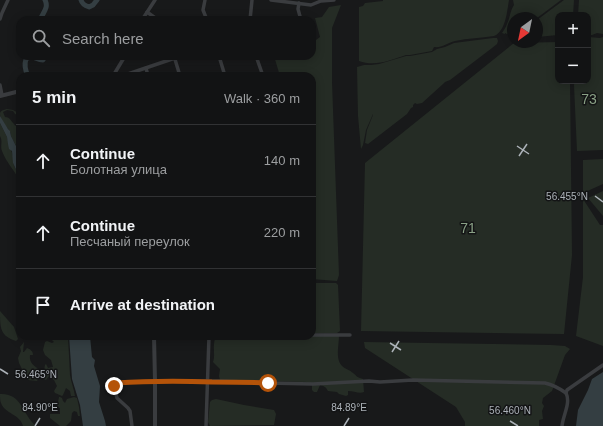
<!DOCTYPE html>
<meta charset="utf-8">
<style>
body{margin:0;font-family:Helvetica,sans-serif;background:#1b1c1d;color:#f1f3f6}
.controls{position:absolute;right:12px;top:12px;display:grid;overflow:hidden;border-radius:8px;box-shadow:0 2px 10px #0003}
.controls button{width:36px;height:36px;display:grid;place-items:center;padding:0;border:0;border-bottom:1px solid #313234;background:#121314;color:#f1f3f6;font:20px sans-serif}
.compass{position:absolute;left:507px;top:12px;width:36px;height:36px;border-radius:50%;background:#121314;box-shadow:0 2px 10px #0003;rotate:213deg}
.stop{position:absolute;width:12px;height:12px;margin:-9px;border:3px solid #b45309;border-radius:50%;background:#fff}
.stop.end{background:#b45309;border-color:#fff;box-shadow:0 1px 4px #0008}
.list{margin:0;padding:0;list-style:none}
h2{display:flex;justify-content:space-between;align-items:center;height:52px;margin:0;padding:0 16px;font-size:17px}
h2 small{font-size:13px;font-weight:400;color:#9c9ea0}
.list li{display:grid;grid-template-columns:26px 1fr auto;gap:12px;align-items:center;box-sizing:border-box;height:72px;padding:0 16px;border-top:1px solid #313234}
.list b{display:block;font-size:15px;white-space:nowrap}
.list p{margin:0;font-size:13px;white-space:nowrap;color:#9c9ea0}
.list em{font-size:13px;font-style:normal;color:#9c9ea0}
.icon{flex:none;width:22px;height:22px;fill:none;stroke:currentColor;stroke-width:2;stroke-linecap:round;stroke-linejoin:round}
.map{position:relative;flex:none;width:603px;height:426px;overflow:hidden}
.search{position:absolute;background:#121314;box-shadow:0 2px 10px #0003;left:16px;top:16px;width:300px;height:44px;display:flex;align-items:center;gap:10px;box-sizing:border-box;padding:0 14px;border-radius:12px;color:#9c9ea0;font-size:15px}
.panel{position:absolute;background:#121314;box-shadow:0 2px 10px #0003;left:16px;top:72px;width:300px;height:268px;border-radius:12px}
.map>svg:first-child{display:block}
</style>
<div class="map">
<svg width="603" height="426" viewBox="0 0 603 426">
<rect width="100%" height="100%" fill="#18191a"/>
<!-- green -->
<g fill="#252c25">
<path d="M 383,0 L 509,0 C 507,11 506,31 494,36 C 481,38 468,38 455,41 C 447,43 442,48 434,47 L 432,51 L 410,55 L 406,55 C 391,60 375,67 359,61 L 359,7 L 363,6 L 365,3 L 383,1 Z"/>
<path d="M 513,0 L 561,0 L 537,18 L 513,18 L 513,33 L 512,32 L 507,34 L 505,33 L 505,34 L 502,33 C 504,30 506,27 507,24 C 510,18 510,11 514,5 Z"/>
<polygon points="564,0 574,0 573,15 558,15 558,35 537,37 537,20"/>
<polygon points="579,0 603,0 603,34 597,33 592,35 588,35 588,15 578,15"/>
<polygon points="341,5 332,28 332,82 339,275 337,281 312,279 312,76 280,76 274,56 312,56 312,43 320,37 315,18 322,17 329,7"/>
<polygon points="588,37 600,38 603,37 603,150 577,151 574,85 575,81 588,81"/>
<polygon points="493,38 497,38 498,41 497,44 492,48 450,80 445,82 443,84 422,103 417,104 415,103 413,105 413,107 411,108 407,114 368,144 365,143 367,130 373,115 373,114 366,130 363,145 361,149 358,116 357,67 364,65 371,65 379,64 406,56 410,56 432,52 437,49 445,47 454,43"/>
<polygon points="558,42 558,81 570,81 572,255 564,334 361,331 365,163 514,43"/>
<path d="M 7,109 L 13,110 L 20,114 L 20,116 L 15,114 L 13,111 L 7,110 L 3,112 L 5,117 C 10,117 10,120 14,124 C 16,127 18,126 20,130 C 13,138 20,141 20,150 C 16,146 13,141 11,136 C 10,132 12,135 9,130 C 6,126 0,120 0,114 C 0,110 4,110 7,109 Z"/>
<path d="M 0,123 L 7,137 L 13,156 L 13,163 L 20,178 L 20,181 C 15,171 6,162 2,151 C 0,146 3,141 0,136 Z"/>
<polygon points="603,159 603,184 583,193 583,160"/>
<polygon points="603,191 603,216 588,198"/>
<polygon points="583,199 600,225 603,225 603,346 576,336 583,277"/>
<polygon points="312,283 336,283 338,285 340,331 337,333 312,333"/>
<path d="M 0,311 L 14,327 L 18,339 L 16,341 C 0,336 0,328 0,311 Z"/>
<path d="M 52,336 L 68,336 L 70,375 C 71,382 74,389 75,396 L 71,396 L 70,391 L 66,388 L 63,395 L 62,396 L 55,393 L 54,391 L 57,386 L 54,380 L 49,376 L 46,380 L 44,379 L 43,376 L 45,365 L 46,364 L 48,368 L 53,367 L 51,360 L 45,355 L 43,350 L 45,342 L 47,341 L 52,343 L 54,342 L 52,340 L 51,337 Z"/>
<path d="M 217,336 L 339,336 C 339,345 335,359 342,366 C 345,369 350,370 353,373 C 358,377 356,377 363,379 L 364,392 C 359,394 354,391 348,391 L 348,395 L 346,396 L 339,394 L 337,392 L 328,391 C 326,387 324,386 320,385 L 317,392 L 314,392 L 312,390 L 312,385 L 306,382 L 220,380 L 219,376 L 220,369 L 213,362 C 216,354 211,343 217,336 Z"/>
<path d="M 24,342 L 23,352 L 24,352 L 27,348 C 30,349 33,351 33,355 L 30,355 C 29,363 34,366 40,370 L 39,377 L 37,381 L 28,380 L 28,378 L 31,375 L 25,375 L 19,363 L 18,358 L 21,351 L 20,347 Z"/>
<polygon points="364,342 551,345 565,346 570,349 565,355 552,391 543,398 542,403 544,406 542,411 543,419 539,420 539,426 465,426 465,422 456,407 365,348"/>
<path d="M 0,394 C 22,393 22,414 36,426 L 23,426 C 20,414 5,414 1,403 C 0,401 0,397 0,394 Z"/>
<polygon points="59,397 60,397 62,398 63,401 65,403 67,399 74,397 77,398 79,407 80,416 78,416 77,412 74,411 72,413 71,421 66,426 60,426 50,418 50,414 60,414 60,408 57,407"/>
<polygon points="216,399 244,405 274,410 276,414 274,425 210,426 208,422 210,402 212,400"/>
</g>
<!-- water -->
<g fill="#343e42">
<polygon points="0,116 8,129 10,131 11,136 16,146 20,150 20,178 13,163 12,151 9,149 8,144 7,137 0,123"/>
<polygon points="69,336 90,336 92,357 95,360 94,366 100,386 99,402 105,421 106,426 83,426 80,405 72,379"/>
<polygon points="603,372 603,426 576,426 578,410 588,390 592,379"/>
</g>
<g fill="none" stroke-linecap="round" stroke-linejoin="round">
<!-- river -->
<g stroke="#343e42" stroke-width="5">
<path d="M 81,0 C 82,4 86,6 89,7 L 93,5 L 97,0"/>
<path d="M 40,20 C 43,12 49,8 45,0"/>
<path d="M 28,76 C 25,70 24,65 26,59 C 34,54 35,60 43,60 L 45,56"/>
</g>
<!-- minor -->
<g stroke="#3a3c3f" stroke-width="3.5">
<polyline points="205,0 203,10 207,20"/>
<polyline points="271,0 311,5 321,1 334,0"/>
<polyline points="299,3 298,9 301,20"/>
<polyline points="147,12 158,20"/>
<polyline points="0,19 2,13 8,0"/>
<polyline points="142,20 155,0"/>
<polyline points="250,20 252,0"/>
<polyline points="174,56 180,76"/>
<polyline points="219,56 225,76"/>
<polyline points="256,56 263,76"/>
<polyline points="146,68 148,76"/>
<polyline points="113,76 125,56"/>
<polyline points="122,76 181,56"/>
<polyline points="0,85 2,95"/>
<polyline points="312,335 350,335"/>
<path d="M 132,426 L 130,411 L 128,408 L 117,398 L 114,387 L 116,383 L 155,381 L 222,381 L 267,383 L 313,384 L 369,381 L 380,382 L 413,380 L 545,383 C 554,385 559,388 566,393"/>
<polyline points="206,426 209,336"/>
<path d="M 562,426 C 563,415 571,403 566,393 L 567,390 L 603,365"/>
</g>
<!-- tertiary -->
<g stroke="#3a3c3f" stroke-width="4">
<polyline points="0,96 20,91"/>
<polyline points="154,336 155,381 155,426"/>
</g>
</g>
<g fill="none" stroke-linecap="round" stroke-linejoin="round">
<!-- route -->
<path stroke="#b45309" stroke-width="5" d="M 114,386 L 116,383 C 148,381 180,381 212,382 C 231,382 249,382 268,383"/>
</g>
<!-- ticks -->
<path fill="none" stroke="#acb2b8" stroke-width="1.5" d="M 517,146 L 529,154M 519,156 L 527,144M 595,196 L 603,202M 390,343 L 401,350M 392,352 L 399,341M 0,369 L 8,374M 510,421 L 518,426M 35,426 L 40,418M 344,426 L 349,418"/>
<g text-anchor="middle" stroke-width="3" stroke-linejoin="round" paint-order="stroke">
<!-- park labels -->
<g font-size="14" fill="#8aa186" stroke="#131415">
<text x="589" y="104">73</text>
<text x="468" y="233">71</text>
</g>
</g>
<g font-size="10" text-anchor="middle" fill="#acb2b8" stroke="#131415" stroke-width="3" stroke-linejoin="round" paint-order="stroke">
<text x="567" y="200">56.455°N</text>
<text x="36" y="378">56.465°N</text>
<text x="40" y="411">84.90°E</text>
<text x="349" y="411">84.89°E</text>
<text x="510" y="414">56.460°N</text>
</g>
</svg>
<div class="controls">
<button>+</button>
<button>−</button>
</div>
<svg class="compass" viewBox="-18 -18 36 36"><path d="M0-13l5 13h-10z" fill="#e53935"/><path d="M0 13l5-13h-10z" fill="#9c9ea0"/></svg>
<div class="stop" style="left:268px;top:383px"></div>
<div class="stop end" style="left:114px;top:386px"></div>
<div class="search"><svg class="icon" aria-label="search" viewBox="0 0 24 24"><circle cx="10" cy="10" r="6"/><path d="M15 15l6 6"/></svg>Search here</div>
<section class="panel">
<h2>5 min<small>Walk · 360 m</small></h2>
<ul class="list">
<li><svg class="icon" aria-label="ahead" viewBox="0 0 24 24"><path d="M12 20V5M6 11l6-6 6 6"/></svg><div><b>Continue</b><p>Болотная улица</p></div><em>140 m</em></li>
<li><svg class="icon" aria-label="ahead" viewBox="0 0 24 24"><path d="M12 20V5M6 11l6-6 6 6"/></svg><div><b>Continue</b><p>Песчаный переулок</p></div><em>220 m</em></li>
<li><svg class="icon" aria-label="arrive" viewBox="0 0 24 24"><path d="M6 21V4h12l-3 4 3 4H6"/></svg><div><b>Arrive at destination</b></div></li>
</ul>
</section>
</div>
